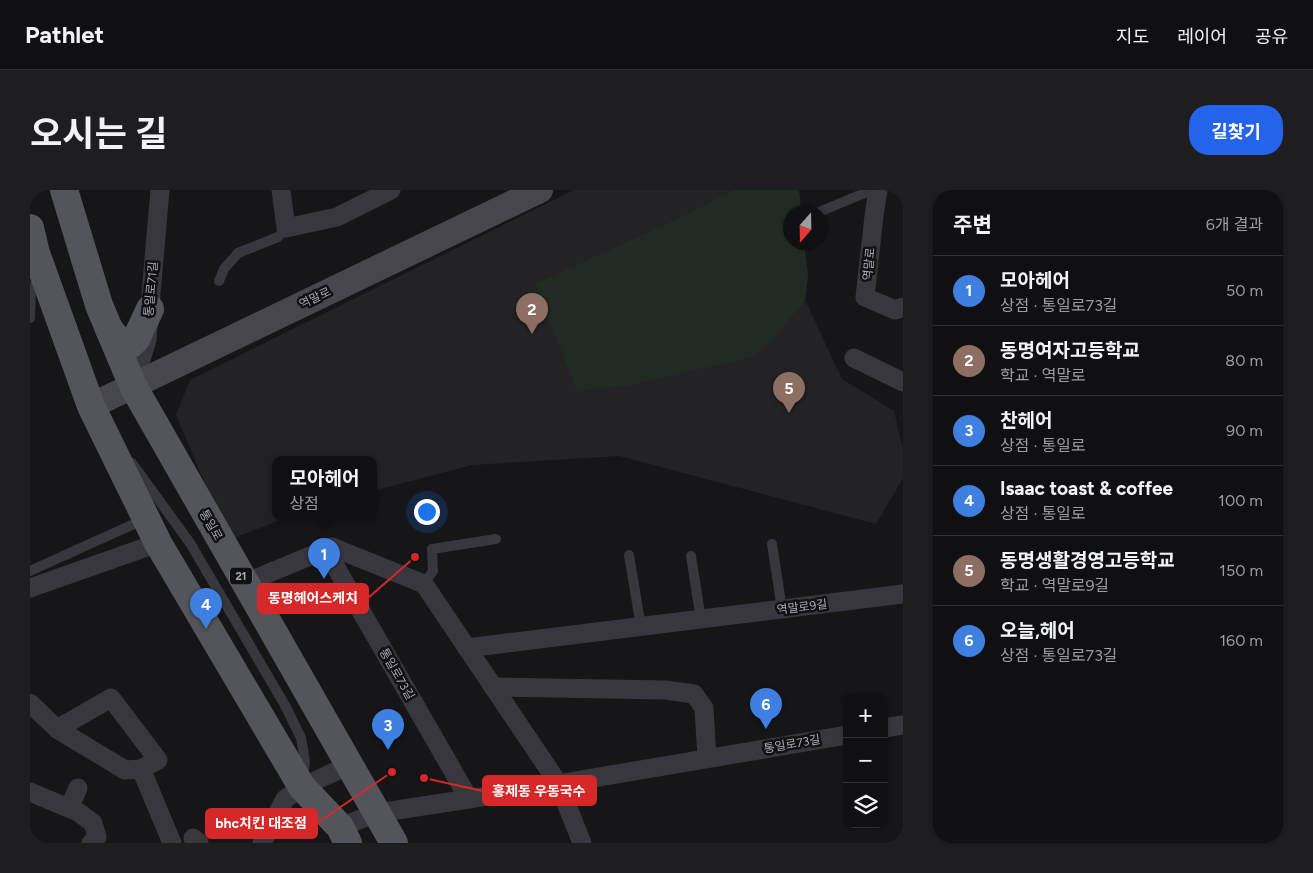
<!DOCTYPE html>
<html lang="ko">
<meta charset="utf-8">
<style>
body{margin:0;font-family:Figtree,"Noto Sans KR",sans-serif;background:#1e1e20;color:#f1f3f6}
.controls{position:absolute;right:15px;bottom:15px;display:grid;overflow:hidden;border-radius:10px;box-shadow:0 1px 4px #0004}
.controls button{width:45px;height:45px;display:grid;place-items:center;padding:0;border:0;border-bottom:1px solid #303032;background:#101012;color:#f1f3f6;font:25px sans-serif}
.compass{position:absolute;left:753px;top:15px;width:45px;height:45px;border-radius:50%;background:#101012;box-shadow:0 1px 4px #0004;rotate:200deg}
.you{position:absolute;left:396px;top:321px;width:18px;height:18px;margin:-12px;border:4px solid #fff;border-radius:50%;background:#1a73e8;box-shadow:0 0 0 8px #1a73e833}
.badge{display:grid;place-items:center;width:32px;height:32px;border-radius:50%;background:#2563eb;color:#fff;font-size:16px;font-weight:700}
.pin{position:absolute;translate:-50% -41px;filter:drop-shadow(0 1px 2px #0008)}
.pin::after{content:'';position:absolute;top:26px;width:18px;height:15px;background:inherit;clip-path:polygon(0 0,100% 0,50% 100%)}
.popup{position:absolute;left:242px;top:266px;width:105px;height:65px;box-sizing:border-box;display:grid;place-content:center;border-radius:10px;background:#101012;filter:drop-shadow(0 1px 4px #0005);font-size:16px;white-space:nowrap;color:#9c9d9f}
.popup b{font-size:19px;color:#f1f3f6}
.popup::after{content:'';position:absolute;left:50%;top:100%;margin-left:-10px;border:10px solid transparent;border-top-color:#101012}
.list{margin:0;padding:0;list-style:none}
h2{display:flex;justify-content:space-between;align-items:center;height:65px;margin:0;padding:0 20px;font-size:21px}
h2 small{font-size:16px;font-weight:400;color:#9c9d9f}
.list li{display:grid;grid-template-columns:32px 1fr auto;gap:15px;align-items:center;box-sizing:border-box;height:70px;padding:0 20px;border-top:1px solid #303032}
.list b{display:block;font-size:19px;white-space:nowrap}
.list p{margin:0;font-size:16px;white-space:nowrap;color:#9c9d9f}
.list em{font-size:16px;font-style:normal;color:#9c9d9f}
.icon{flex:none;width:28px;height:28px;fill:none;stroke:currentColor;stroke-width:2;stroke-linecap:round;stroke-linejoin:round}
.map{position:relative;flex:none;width:873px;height:653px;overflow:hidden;border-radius:20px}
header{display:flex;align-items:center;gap:30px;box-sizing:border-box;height:70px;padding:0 25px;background:#101012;border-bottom:1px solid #303032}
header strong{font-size:24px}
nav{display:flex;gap:28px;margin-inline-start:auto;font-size:18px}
.intro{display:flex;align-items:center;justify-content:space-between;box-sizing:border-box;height:120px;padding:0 30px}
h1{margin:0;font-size:35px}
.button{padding:12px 22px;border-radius:20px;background:#2563eb;color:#fff;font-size:18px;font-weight:700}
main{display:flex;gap:30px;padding:0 30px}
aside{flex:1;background:#101012;border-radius:20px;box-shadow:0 1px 4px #0004}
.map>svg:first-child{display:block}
</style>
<header>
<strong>Pathlet</strong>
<nav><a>지도</a><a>레이어</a><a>공유</a></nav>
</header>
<div class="intro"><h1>오시는 길</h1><a class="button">길찾기</a></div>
<main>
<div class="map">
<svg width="873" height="653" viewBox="0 0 873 653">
<rect width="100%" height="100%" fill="#161618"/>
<!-- built -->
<polygon fill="#232225" points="544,0 769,0 771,22 761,22 761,52 774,53 778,86 775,110 812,189 864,221 873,259 873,288 846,334 589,266 442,275 343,301 343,270 245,270 245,328 256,328 199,350 146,225 160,190"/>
<!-- green -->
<polygon fill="#222a24" points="704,0 769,0 771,22 761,22 761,52 774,53 778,86 775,110 742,151 722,167 596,196 547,201 505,94 645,30"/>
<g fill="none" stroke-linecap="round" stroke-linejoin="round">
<!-- lane -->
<g stroke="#37373d" stroke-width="10">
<polyline points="789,22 842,0"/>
<polyline points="189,91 194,79 208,63 248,47 256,38"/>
<polyline points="0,128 1,97 16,92"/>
<polyline points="102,273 160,353 256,517 271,548 275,571 273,588"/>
<polyline points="742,354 752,419"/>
<polyline points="599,365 611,437"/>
<polyline points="661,366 671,430"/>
<polyline points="0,381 115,329"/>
<polyline points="394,394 403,381 402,359 466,349"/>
</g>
<!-- street -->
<g stroke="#37373d" stroke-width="19">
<polyline points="251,0 256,38 307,27 361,0"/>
<polyline points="848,0 844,26 835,107 865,120 873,117"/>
<polyline points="824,168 873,192"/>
<polyline points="103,196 117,150 130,0"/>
<polyline points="302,357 304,374 439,609"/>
<polyline points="215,393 302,357 394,394 528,593 552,653"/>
<polyline points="0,398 128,353"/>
<polyline points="437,458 873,404"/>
<polyline points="463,497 635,500 664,504 674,518 677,568"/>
<polyline points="0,513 27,539 95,580 111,579 128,570 81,508 27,539"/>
<polyline points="854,538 873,535"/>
<polyline points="111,579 142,653"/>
<polyline points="0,602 48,622 63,633 67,647 61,653"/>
<polyline points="39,618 48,598"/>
<polyline points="310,637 347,623 439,609 817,545"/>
<polyline points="163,648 169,653"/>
<polyline points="232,653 255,609 272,597 319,575"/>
</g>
<!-- secondary -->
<polyline stroke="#46464c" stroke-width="26" points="61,216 510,0"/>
<!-- primary -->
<g stroke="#54545b" stroke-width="28">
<polyline points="34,0 69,115 103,196 364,653"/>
<polyline points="0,38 6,63 61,216 128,353 272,597 310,637 318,653"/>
<path d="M 79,139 C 86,147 90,154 101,154 L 106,149 L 120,119"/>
</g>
</g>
<g text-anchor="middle" stroke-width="5" stroke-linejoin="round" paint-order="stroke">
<!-- shield labels -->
<rect fill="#111113" stroke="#7b7d86" stroke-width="1" x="200" y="377.5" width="22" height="17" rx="4"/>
<g font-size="11" font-weight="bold" fill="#a9abb7">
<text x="211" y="390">21</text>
</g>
<!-- street labels -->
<g font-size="12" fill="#a9abb7" stroke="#111113">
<text transform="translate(839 74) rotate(-84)" y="4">역말로</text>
<text transform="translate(121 99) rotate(-85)" y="4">통일로71길</text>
<text transform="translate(285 108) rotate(-26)" y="4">역말로</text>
<text transform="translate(181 335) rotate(60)" y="4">통일로</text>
<text transform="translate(772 417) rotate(-7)" y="4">역말로9길</text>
<text transform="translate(367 484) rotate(60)" y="4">통일로73길</text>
<text transform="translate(762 554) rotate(-10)" y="4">통일로73길</text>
</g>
</g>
<!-- callouts -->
<path fill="none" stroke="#d62828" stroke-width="2" d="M385 367L338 408M394 588L453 601M362 582L287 633"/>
<g fill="#d62828" stroke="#111113" stroke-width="2">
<circle cx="385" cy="367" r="5"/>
<circle cx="394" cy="588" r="5"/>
<circle cx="362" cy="582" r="5"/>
</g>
<g fill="#d62828" stroke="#d62828" stroke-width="2">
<rect x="228" y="394" width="110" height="29" rx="5"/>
<rect x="453" y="586" width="113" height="29" rx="5"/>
<rect x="176" y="619" width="111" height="29" rx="5"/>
</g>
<g font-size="14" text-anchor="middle" font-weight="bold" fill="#fff">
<text x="283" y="413">동명헤어스케치</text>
<text x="509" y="606">홍제동 우동국수</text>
<text x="231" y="638">bhc치킨 대조점</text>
</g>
</svg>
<div class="controls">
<button>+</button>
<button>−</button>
<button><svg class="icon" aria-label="layers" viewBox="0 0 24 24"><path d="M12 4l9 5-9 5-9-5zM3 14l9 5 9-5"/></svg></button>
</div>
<svg class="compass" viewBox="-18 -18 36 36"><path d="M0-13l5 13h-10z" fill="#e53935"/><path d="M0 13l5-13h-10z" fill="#9c9d9f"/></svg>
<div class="you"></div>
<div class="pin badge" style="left:294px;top:389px;background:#3f7fe0">1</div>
<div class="popup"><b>모아헤어</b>상점</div>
<div class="pin badge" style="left:502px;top:144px;background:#8d6e63">2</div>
<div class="pin badge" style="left:358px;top:560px;background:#3f7fe0">3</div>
<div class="pin badge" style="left:176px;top:439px;background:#3f7fe0">4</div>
<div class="pin badge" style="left:759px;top:223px;background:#8d6e63">5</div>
<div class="pin badge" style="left:736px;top:539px;background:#3f7fe0">6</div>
</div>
<aside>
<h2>주변<small>6개 결과</small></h2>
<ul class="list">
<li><span class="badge" style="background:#3f7fe0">1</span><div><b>모아헤어</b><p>상점 · 통일로73길</p></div><em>50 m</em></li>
<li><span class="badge" style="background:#8d6e63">2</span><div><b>동명여자고등학교</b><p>학교 · 역말로</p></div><em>80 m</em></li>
<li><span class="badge" style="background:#3f7fe0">3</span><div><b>찬헤어</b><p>상점 · 통일로</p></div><em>90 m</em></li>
<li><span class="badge" style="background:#3f7fe0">4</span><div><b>Isaac toast &amp; coffee</b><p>상점 · 통일로</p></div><em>100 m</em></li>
<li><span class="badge" style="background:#8d6e63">5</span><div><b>동명생활경영고등학교</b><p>학교 · 역말로9길</p></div><em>150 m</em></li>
<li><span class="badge" style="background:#3f7fe0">6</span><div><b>오늘,헤어</b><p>상점 · 통일로73길</p></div><em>160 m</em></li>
</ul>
</aside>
</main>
